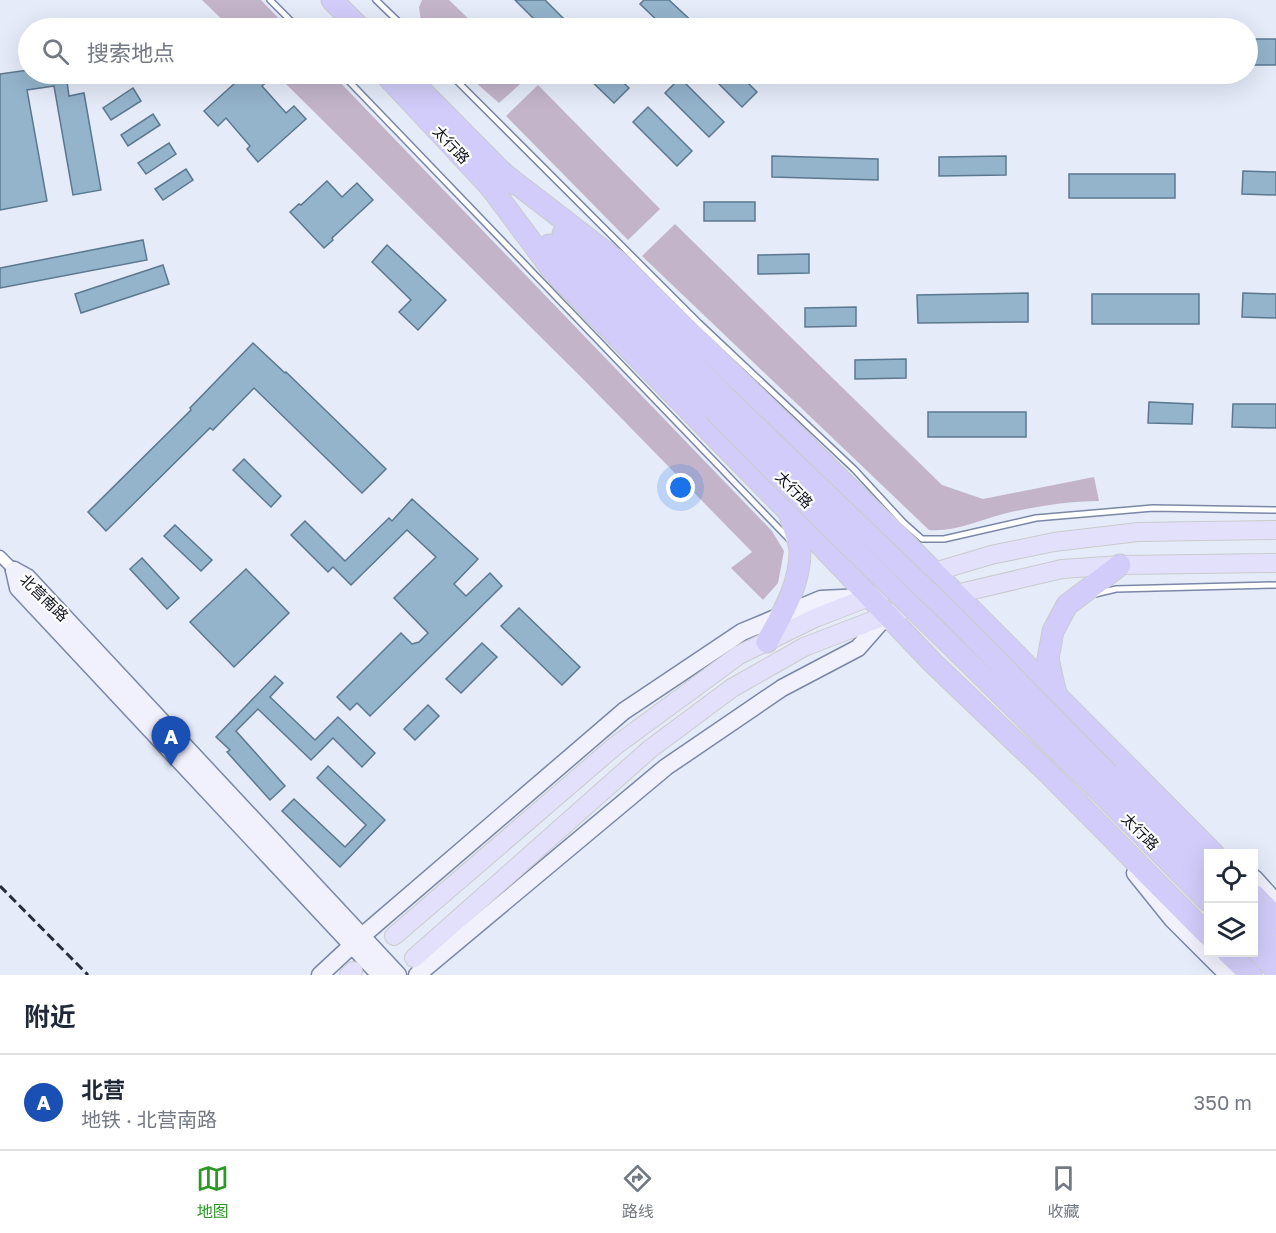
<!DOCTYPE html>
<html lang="zh">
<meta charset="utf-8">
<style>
body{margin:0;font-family:"Golos Text","Noto Sans SC",sans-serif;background:#f6f6f7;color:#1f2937}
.controls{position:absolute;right:18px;bottom:18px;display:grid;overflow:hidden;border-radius:0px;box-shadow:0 6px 24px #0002}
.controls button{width:54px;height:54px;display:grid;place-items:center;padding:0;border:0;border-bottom:2px solid #e0e1e3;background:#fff;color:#1f2937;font:30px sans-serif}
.you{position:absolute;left:681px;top:488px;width:21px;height:21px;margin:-15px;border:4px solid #fff;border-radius:50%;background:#1a73e8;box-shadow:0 0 0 9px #1a73e833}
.badge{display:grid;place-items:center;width:39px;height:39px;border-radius:50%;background:#2a9824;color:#fff;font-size:20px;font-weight:700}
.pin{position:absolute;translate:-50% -50px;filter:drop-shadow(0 2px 3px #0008)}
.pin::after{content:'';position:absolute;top:32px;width:21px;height:18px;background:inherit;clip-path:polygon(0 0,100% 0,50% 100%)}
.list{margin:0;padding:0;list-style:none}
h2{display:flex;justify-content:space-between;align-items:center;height:78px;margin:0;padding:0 24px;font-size:26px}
h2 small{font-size:20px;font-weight:400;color:#747a83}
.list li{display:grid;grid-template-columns:39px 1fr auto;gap:18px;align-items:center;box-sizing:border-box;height:96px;padding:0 24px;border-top:2px solid #e0e1e3}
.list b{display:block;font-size:22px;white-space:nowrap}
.list p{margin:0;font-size:20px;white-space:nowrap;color:#747a83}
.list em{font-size:20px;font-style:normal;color:#747a83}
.icon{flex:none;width:33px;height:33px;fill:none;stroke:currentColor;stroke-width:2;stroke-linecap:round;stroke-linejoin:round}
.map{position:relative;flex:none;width:1276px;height:975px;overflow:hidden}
.search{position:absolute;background:#fff;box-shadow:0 6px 24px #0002;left:18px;right:18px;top:18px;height:66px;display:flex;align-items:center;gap:15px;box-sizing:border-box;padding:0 21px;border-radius:33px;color:#747a83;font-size:22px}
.sheet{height:174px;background:#fff}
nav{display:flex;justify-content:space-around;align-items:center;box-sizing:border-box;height:84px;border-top:2px solid #e0e1e3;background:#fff;font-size:16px;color:#747a83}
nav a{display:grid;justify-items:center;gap:3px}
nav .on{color:#2a9824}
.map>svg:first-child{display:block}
</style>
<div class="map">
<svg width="1276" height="975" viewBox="0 0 1276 975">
<rect width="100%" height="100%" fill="#e5ebf9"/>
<!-- green -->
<g fill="#c3b4ca">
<polygon points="202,0 261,0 288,28 231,28"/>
<polygon points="422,0 449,0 478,28 422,28 419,7"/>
<polygon points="276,74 332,74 772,531 784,551 778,583 763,600 731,568 752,552 585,381"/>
<polygon points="466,74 524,74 528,77 499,103"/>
<polygon points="538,85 660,209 628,240 506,116"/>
<path d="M 675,224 L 942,485 L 983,499 L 1094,477 L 1099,501 C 1070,501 1039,506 1011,512 C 983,518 958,532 929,530 L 642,256 Z"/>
</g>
<!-- building -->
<g fill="#94b4cc" stroke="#5b788f" stroke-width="1.5">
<polygon points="515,0 545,0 569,24 565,28 543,28"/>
<polygon points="644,0 669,0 699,28 665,28 640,4"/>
<rect x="1253" y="39" width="23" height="26"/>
<polygon points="28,70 28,74 66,74 69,96 84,93 101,190 73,195 54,86 27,90 47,201 0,210 0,74"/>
<polygon points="245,74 267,74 271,78 262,86 286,113 294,106 306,119 258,162 247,149 250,146 226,118 218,126 204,111"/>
<polygon points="584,74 614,74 629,88 614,103"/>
<polygon points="709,74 739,74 757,92 742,107"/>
<polygon points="680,78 724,122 709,137 665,93"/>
<polygon points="133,88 141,101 111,120 103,108"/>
<polygon points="648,107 692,151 677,166 633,122"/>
<polygon points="153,114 160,125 128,146 121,135"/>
<polygon points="169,143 176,154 146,174 138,163"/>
<polygon points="772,156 878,159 878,180 772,177"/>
<polygon points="1006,156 1006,175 939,176 939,157"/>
<polygon points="186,169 193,180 163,200 155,189"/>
<polygon points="1243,171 1276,172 1276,195 1242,194"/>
<rect x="1069" y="174" width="106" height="24"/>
<polygon points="327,181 342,197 357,183 373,200 332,238 333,240 324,248 290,212 299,204 301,205"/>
<rect x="704" y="202" width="51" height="19"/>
<polygon points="143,240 147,260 0,288 0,268"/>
<polygon points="387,245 446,300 418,330 399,312 411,300 372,262"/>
<polygon points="809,254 809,273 758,274 758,255"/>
<polygon points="163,265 169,284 81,313 75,294"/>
<polygon points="1028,293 1028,322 918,323 917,295"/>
<polygon points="1243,293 1276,294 1276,318 1242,317"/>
<rect x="1092" y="294" width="107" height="30"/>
<polygon points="856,307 856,326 805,327 805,308"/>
<polygon points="253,343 285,373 286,372 386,469 362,493 254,388 213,430 210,428 106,531 88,512 191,410 190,408"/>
<polygon points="906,359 906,378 855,379 855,360"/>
<polygon points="1149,402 1193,404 1192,424 1148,423"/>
<polygon points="1233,404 1276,404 1276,428 1232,427"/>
<rect x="928" y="412" width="98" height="25"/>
<polygon points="244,459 281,496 271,507 233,470"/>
<polygon points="412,499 478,559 454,584 466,596 490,573 502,586 370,716 357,703 350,710 337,697 401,633 412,644 419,642 428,633 394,598 436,557 407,530 351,585 333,567 328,572 291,535 305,521 345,561 389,518 392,521"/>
<polygon points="175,525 212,560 201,571 164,536"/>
<polygon points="142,558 179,598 167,609 130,569"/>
<polygon points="246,569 289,613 234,667 190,622"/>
<polygon points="519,608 580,667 562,685 501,626"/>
<polygon points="482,643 497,657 461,693 446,679"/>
<polygon points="275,676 283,683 270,697 315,740 338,717 375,753 362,767 333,738 311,760 258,709 236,731 285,786 270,800 227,752 230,750 216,737"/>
<polygon points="428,705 439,716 415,740 404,729"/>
<polygon points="328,766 385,820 340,867 282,811 294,799 345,847 366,825 317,778"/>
</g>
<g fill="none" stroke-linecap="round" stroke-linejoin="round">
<defs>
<g id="lane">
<polyline points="270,0 298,28"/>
<polyline points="376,0 405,28"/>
<polyline points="342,74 790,540"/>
<polyline points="450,74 699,323 854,469 903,522 922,539 944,539 1036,518 1153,508 1276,510"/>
<polyline points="1095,594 1116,589 1276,585"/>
</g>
<polyline id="street" points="0,556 14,570"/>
<g id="secondary">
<polyline points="14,570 27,577 398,975"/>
<polyline points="14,570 18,588 380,975"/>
<polyline points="1135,873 1172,919 1228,975"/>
<polyline points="1254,878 1276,902"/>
<polyline points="320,975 362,936 624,711 742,632 821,599 863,597"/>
<polyline points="417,975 666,767 782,688 858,648 887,615"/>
</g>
<g id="primary">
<polyline points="394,936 615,746 739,655 815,618 934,572 991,555 1054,542 1138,532 1276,530"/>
<polyline points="414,958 650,749 732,688 804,647 887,615 956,594 1062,569 1120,565 1276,563"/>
<polyline points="349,975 353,971"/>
</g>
<g id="highway">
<polyline points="332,0 360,28"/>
<polyline points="385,74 497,194"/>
<polyline points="405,74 514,184"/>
<polyline points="503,173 617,261 903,541 1214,854"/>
<polyline points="489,185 554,272 789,512 933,663 1048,773 1208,935"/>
<polyline points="563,234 725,397"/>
<polyline points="549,245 713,409"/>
<path d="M 767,642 C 782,614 800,585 800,552 C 800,541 793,527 790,515"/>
<polyline points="1056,694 1048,659 1053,631 1067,605 1120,565"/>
<polyline points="1108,774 1208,877"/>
<polyline points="1096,788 1208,901"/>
<polyline points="1254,895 1276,918"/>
<polyline points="1254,922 1276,945"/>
<polyline points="1254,947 1276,970"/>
<polyline points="1227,952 1251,975"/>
</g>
</defs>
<!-- lane casing -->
<use href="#lane" stroke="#7a87a6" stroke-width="8"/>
<!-- street casing -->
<use href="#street" stroke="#7a87a6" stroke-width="13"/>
<!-- secondary casing -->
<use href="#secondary" stroke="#7a87a6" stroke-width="19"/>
<!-- primary casing -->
<use href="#primary" stroke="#cacbcd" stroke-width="20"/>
<!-- highway casing -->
<use href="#highway" stroke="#cacbcd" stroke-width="23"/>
<!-- lane -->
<use href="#lane" stroke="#fff" stroke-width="5"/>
<!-- street -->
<use href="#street" stroke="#fff" stroke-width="10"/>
<!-- secondary -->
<use href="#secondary" stroke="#f1f0fd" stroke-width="16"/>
<!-- primary -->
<use href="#primary" stroke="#e3e0fb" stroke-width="18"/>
<!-- highway -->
<use href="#highway" stroke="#d1ccf9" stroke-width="21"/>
<!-- rail -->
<polyline stroke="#282d39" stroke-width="3" stroke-dasharray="9 4.5" stroke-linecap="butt" points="0,886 88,975"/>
<defs>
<g id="highway-bridge">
<polyline points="725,397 953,616 1108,774"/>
<polyline points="713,409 780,477 1096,788"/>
</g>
</defs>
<!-- highway-bridge casing -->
<use href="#highway-bridge" stroke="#cacbcd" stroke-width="23" stroke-linecap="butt"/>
<!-- highway-bridge -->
<use href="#highway-bridge" stroke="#d1ccf9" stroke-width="21"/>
</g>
<g text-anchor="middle" stroke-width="4.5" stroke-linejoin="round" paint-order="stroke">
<!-- street labels -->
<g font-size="15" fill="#0d121d" stroke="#fff">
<text transform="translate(451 145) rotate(47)" y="5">太行路</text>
<text transform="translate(794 490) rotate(45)" y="5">太行路</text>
<text transform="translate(44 598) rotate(44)" y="5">北营南路</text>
<text transform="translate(1140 832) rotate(45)" y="5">太行路</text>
</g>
</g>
</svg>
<div class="controls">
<button><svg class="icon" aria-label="locate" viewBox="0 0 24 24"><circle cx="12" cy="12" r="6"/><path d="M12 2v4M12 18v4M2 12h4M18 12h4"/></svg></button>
<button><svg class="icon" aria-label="layers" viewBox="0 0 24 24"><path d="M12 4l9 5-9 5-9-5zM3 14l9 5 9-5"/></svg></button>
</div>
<div class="you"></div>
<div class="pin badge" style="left:171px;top:766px;background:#1a4fb4">A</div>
<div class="search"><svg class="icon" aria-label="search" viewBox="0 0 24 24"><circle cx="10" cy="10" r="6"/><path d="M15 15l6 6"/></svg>搜索地点</div>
</div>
<section class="sheet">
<h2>附近<small></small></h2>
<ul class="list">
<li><span class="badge" style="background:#1a4fb4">A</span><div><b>北营</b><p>地铁 · 北营南路</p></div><em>350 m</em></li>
</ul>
</section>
<nav>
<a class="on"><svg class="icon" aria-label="map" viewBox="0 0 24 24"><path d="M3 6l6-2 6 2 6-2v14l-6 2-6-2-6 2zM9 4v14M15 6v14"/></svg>地图</a>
<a><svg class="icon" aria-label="directions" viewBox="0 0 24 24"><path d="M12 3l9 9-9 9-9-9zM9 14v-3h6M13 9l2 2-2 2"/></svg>路线</a>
<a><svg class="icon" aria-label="saved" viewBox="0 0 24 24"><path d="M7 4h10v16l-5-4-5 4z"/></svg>收藏</a>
</nav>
